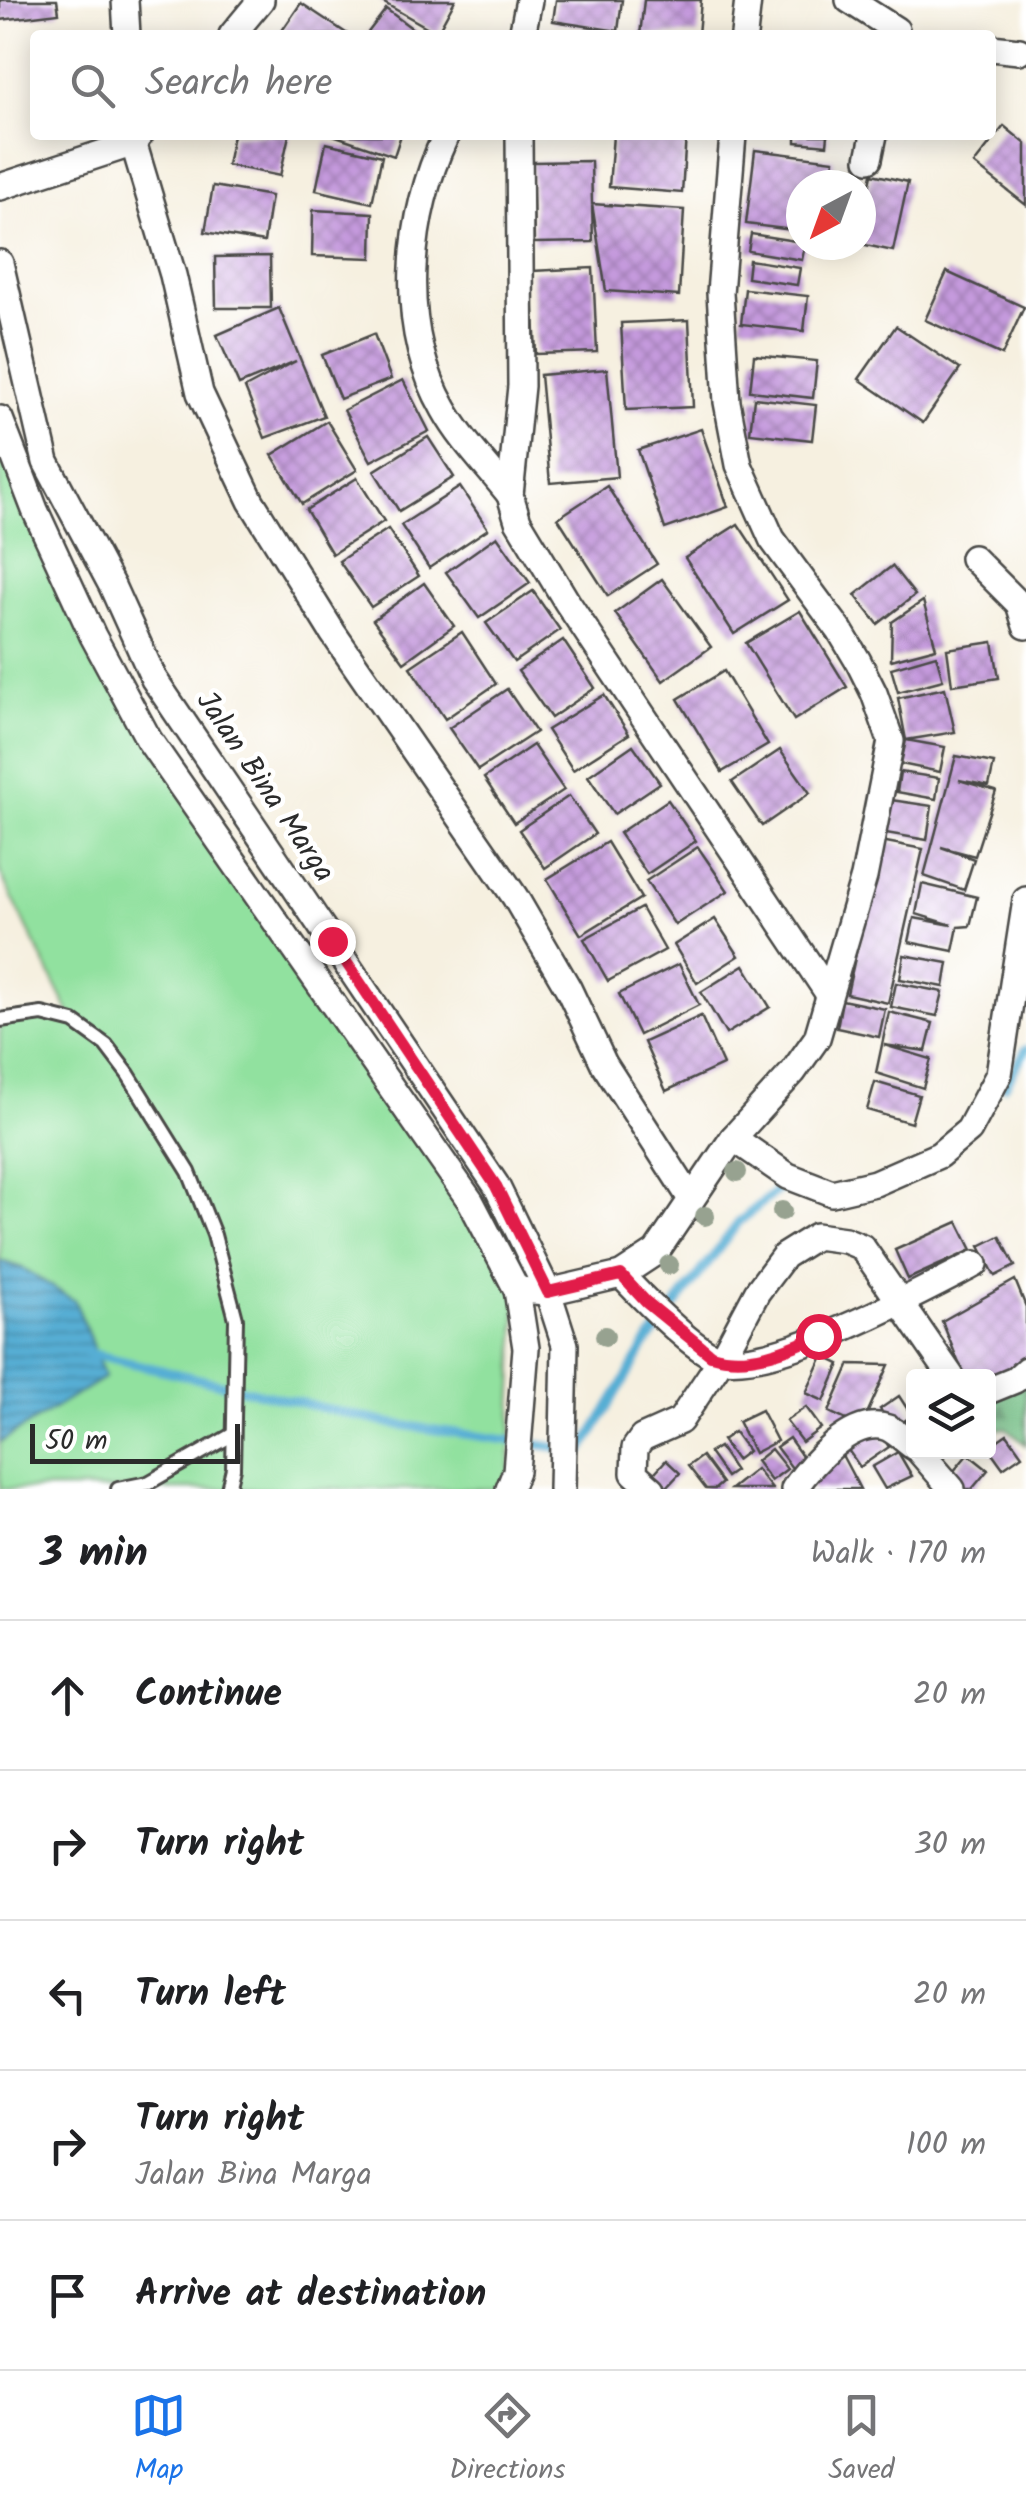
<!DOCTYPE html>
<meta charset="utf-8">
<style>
body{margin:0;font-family:Kalam,sans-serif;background:#f6f6f6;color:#202124}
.controls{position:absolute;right:30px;bottom:30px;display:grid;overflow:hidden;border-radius:10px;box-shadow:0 5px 25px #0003}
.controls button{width:90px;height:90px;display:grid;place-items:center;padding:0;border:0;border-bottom:2px solid #e0e0e0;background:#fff;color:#202124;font:50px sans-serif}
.compass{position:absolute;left:786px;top:170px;width:90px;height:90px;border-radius:50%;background:#fff;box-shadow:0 5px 25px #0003;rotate:221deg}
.scale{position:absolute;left:30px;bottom:25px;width:210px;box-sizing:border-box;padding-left:10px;border:5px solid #2b2b2b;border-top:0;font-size:28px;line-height:35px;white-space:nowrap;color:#2b2b2b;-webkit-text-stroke:8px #fff;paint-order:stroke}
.stop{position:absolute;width:30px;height:30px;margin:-22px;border:8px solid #e11d48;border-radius:50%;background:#fff}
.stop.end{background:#e11d48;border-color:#fff;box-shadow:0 2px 10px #0008}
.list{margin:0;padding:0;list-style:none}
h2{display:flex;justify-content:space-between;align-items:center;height:130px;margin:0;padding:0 40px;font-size:42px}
h2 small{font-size:32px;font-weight:400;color:#757577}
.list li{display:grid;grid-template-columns:65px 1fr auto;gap:30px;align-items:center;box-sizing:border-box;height:150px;padding:0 40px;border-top:2px solid #e0e0e0}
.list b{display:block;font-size:38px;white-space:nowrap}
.list p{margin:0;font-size:32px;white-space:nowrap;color:#757577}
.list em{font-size:32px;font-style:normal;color:#757577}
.icon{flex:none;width:55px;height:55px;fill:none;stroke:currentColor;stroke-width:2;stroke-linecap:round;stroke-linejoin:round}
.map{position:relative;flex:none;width:1026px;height:1489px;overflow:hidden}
.search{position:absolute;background:#fff;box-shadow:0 5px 25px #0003;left:30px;right:30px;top:30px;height:110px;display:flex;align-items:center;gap:25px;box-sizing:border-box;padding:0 35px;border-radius:10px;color:#757577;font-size:38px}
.sheet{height:880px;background:#fff}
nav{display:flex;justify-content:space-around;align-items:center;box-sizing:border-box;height:140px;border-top:2px solid #e0e0e0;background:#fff;font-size:28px;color:#757577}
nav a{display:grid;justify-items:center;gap:5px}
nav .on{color:#1a73e8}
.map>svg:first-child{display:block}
</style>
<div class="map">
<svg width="1026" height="1489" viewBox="0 0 1026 1489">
<defs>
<pattern id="forest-firs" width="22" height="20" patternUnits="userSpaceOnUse" patternTransform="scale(2.5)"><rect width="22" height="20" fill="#74bf86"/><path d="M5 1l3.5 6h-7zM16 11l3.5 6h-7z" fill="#5f9b6e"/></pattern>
<pattern id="water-rules" width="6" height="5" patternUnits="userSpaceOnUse" patternTransform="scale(2.5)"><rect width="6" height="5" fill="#57aed4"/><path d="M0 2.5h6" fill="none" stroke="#488eac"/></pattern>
<pattern id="building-cross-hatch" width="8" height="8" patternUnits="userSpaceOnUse" patternTransform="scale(2.5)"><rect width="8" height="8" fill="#c59add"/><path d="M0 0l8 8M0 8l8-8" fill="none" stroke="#a07eb3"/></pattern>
</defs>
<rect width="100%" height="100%" fill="#fff"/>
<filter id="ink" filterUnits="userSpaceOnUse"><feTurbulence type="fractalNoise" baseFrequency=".01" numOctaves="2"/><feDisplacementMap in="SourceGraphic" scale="20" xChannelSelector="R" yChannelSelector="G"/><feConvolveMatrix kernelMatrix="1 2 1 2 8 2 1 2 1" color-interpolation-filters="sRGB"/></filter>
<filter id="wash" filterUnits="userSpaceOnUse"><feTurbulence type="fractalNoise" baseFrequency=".0048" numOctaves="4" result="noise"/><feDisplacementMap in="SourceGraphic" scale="40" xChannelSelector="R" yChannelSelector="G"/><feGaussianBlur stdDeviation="2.25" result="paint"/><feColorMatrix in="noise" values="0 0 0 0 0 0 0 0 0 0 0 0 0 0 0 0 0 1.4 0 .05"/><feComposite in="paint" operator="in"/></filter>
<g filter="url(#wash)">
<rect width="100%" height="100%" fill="#f6f0e0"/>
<!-- grass -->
<polygon fill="#91e19f" stroke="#5e8665" stroke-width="2.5" points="0,418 93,636 517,1290 509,1489 0,1489 0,1442 105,1376 22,1268 0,1261 0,1021 42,1014 73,1020 0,873"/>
<!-- forest -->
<polygon fill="url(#forest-firs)" stroke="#507558" stroke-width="2.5" points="1026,1382 1026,1445 1006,1428 989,1430 988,1393"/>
<!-- water -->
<polygon fill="url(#water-rules)" stroke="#416c80" stroke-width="2.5" points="0,1261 22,1268 75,1301 105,1377 0,1442"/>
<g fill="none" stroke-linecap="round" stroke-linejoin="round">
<!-- stream -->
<g stroke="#57aed4" stroke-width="9">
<polyline points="1005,1086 1026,1049"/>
<polyline points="85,1352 387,1423 582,1451 645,1346 739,1222 781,1187 791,1189"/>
</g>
</g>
<g id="blocks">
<!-- building -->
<g fill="url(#building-cross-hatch)">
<polygon points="0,0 57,0 59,13 0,20"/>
<polygon points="379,0 455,0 437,33"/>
<polygon points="556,0 622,0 618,31 553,21"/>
<polygon points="644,0 701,0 698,35 640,35"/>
<polygon points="301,3 349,35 279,35"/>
<polygon points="386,9 421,35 366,35"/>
<polygon points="1004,126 1026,144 1026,205 974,164"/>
<polygon points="233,135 289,135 280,176 227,165"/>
<polygon points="333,135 401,135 394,156"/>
<polygon points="613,135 686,135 682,193 609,187"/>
<polygon points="796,135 828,135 827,145 796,142"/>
<polygon points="326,143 382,156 372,203 316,190"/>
<polygon points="755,150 834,160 831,185 801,185 801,231 746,224"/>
<polygon points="591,161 592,204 684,210 679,296 606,291 592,204 593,242 534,243 532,162"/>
<polygon points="872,174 908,182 893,251 861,244 861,227"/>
<polygon points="213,186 271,196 264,242 205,232"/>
<polygon points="313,210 373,213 372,258 312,256"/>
<polygon points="751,234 801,242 805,245 802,260 748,251"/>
<polygon points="270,256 271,308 216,308 215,257"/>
<polygon points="749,260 800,268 797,285 747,278"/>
<polygon points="593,268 597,352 536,354 532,271"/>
<polygon points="947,272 1024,307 1002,355 925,320"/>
<polygon points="745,289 808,296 804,331 741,324"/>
<polygon points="279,308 324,416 265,438 245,388 296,361 239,385 217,335"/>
<polygon points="689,320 693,407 626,410 621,323"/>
<polygon points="896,326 960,369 923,423 859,379"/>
<polygon points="374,334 391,379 340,399 322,355"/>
<polygon points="754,355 817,361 813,398 750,391"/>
<polygon points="607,369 617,477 550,483 540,375"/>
<polygon points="403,380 429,431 371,461 344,410"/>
<polygon points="754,398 816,405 812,440 750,433"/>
<polygon points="327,421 357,470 302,504 272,455"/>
<polygon points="701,429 728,507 665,529 638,450"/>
<polygon points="428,437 454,477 399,511 374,471"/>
<polygon points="357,478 384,521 332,554 306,510"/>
<polygon points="607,486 657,564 608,596 558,518"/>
<polygon points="460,487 488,529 429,568 401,525"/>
<polygon points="738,524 788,600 734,634 685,558"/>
<polygon points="388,529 419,576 371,607 339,561"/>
<polygon points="497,536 530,583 479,618 446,572"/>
<polygon points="892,566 915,595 878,624 855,595"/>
<polygon points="662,579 711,647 663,681 615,613"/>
<polygon points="424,583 454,626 404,662 373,620"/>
<polygon points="533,591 560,630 514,662 486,623"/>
<polygon points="923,601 936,648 891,660 892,622"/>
<polygon points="800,611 847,687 794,720 746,643"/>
<polygon points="462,632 496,684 445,719 410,667"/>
<polygon points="563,640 595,688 551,718 518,671"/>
<polygon points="993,642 999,678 952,685 947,649"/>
<polygon points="936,655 943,680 898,692 891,668"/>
<polygon points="724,671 768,745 722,772 678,699"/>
<polygon points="945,688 955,732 906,740 945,747 940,772 901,764 906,740 898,698"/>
<polygon points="507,689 536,732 478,770 449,728"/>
<polygon points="604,695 629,734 573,770 547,730"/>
<polygon points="533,745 564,790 514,823 484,778"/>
<polygon points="633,745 660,783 614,814 588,776"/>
<polygon points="780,750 810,793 762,826 732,782"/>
<polygon points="956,756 994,763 989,786 959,780 996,791 975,856 941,847 974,859 964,890 924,876"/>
<polygon points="900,772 939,778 936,799 897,792"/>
<polygon points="569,796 595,834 545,868 519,830"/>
<polygon points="668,800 696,841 647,874 619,833"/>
<polygon points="891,800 932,806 927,840 886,833"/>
<polygon points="881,841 923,849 888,1003 847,994"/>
<polygon points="607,842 641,898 581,935 547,879"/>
<polygon points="698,847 728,891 675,925 646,881"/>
<polygon points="922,884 977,897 970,926 958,927 953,951 909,942 914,918 952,925 916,914"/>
<polygon points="641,908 665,950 608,981 584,939"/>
<polygon points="715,919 739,956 697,983 674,945"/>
<polygon points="904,955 948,963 944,987 900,979"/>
<polygon points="679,964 699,1005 639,1035 619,994"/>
<polygon points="744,965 770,1007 726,1034 701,992"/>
<polygon points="896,983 943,992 937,1016 891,1007"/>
<polygon points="842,1000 885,1009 879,1037 837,1028"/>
<polygon points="889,1012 933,1023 926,1051 884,1045 931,1059 923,1088 876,1073"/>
<polygon points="701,1016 723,1065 666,1091 644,1042"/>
<polygon points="875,1082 919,1095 911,1123 867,1110"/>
<polygon points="958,1222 972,1250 908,1279 895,1250"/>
<polygon points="1000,1236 1015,1266 995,1276 980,1246"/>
<polygon points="1015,1280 1026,1307 1026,1360 988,1380 988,1376 964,1376 942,1321"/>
<polygon points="823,1356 840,1364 824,1401 806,1393"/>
<polygon points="850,1364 889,1365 861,1427 829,1412"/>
<polygon points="899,1396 912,1416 893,1428 880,1409"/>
<polygon points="806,1407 821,1428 802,1442 786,1421"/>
<polygon points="761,1410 777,1441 754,1453 738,1421"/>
<polygon points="878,1429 889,1447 860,1467 848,1450"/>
<polygon points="734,1432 748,1451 736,1460 722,1440"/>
<polygon points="1007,1434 1022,1455 1003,1468 988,1447"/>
<polygon points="789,1438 804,1459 792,1468 776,1447"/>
<polygon points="719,1447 735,1471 726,1477 709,1453"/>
<polygon points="771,1449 787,1469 771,1481 756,1461"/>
<polygon points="898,1452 912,1476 885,1489 872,1467"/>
<polygon points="968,1454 988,1470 972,1489 962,1489 948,1478"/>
<polygon points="842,1455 860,1489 813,1489 809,1480"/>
<polygon points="702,1456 722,1483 715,1489 706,1489 688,1466"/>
<polygon points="666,1460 680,1473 665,1489 657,1489 648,1480"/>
<polygon points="756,1469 772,1489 731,1489"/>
</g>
</g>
</g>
<g filter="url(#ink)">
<use href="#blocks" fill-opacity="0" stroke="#494946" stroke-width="2.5"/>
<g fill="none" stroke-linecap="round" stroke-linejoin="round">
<defs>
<g id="lane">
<polyline points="0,1020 42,1014 74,1022 106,1045 128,1074 189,1172 214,1235 236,1319 233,1468 228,1489"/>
<polyline points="118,1489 148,1483 232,1435"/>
</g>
<g id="street">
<polyline points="125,0 127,35"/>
<polyline points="849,0 896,30 895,35"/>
<polyline points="232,35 261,0"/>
<polyline points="522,35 529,0"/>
<polyline points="744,35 748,0"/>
<polyline points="991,48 1019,51"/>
<polyline points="131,135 173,275 200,393 251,501 333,633 515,897 568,988 604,1064 691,1199"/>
<path d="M 446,135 C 407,218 397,327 444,409 C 461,440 488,467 510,495"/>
<polyline points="519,135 521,386 510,495 518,521 567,602 828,993"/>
<polyline points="869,159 874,135"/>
<polyline points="0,187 131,144 140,135"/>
<polyline points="0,263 46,462 112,586 154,679 496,1185 548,1292 565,1345 562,1489"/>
<polyline points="0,419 35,510 93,636 149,740 471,1202 517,1290 526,1348 516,1471 509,1489"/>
<polyline points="973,558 1019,604 1026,626"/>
<polyline points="733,1138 788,1176 832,1193 875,1183 939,1155 969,1130 999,1074 1026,900"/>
<path d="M 621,1275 C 641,1296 688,1344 713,1356 C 762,1379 926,1289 975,1264"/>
<polyline points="517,1290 548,1292 621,1275 656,1252 733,1138 793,1072 817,1038 864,877 891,741 874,693 858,661 840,631 772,539 739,465 727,402 720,293 733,135"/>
<polyline points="988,1391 1015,1380 1026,1370"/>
<polyline points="920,1452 952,1489"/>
<polyline points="652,1489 634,1473 635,1448 642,1438 680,1421 722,1358 757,1292 784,1256 816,1236 845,1240 862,1247 951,1376"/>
<path d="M 794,1489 C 811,1464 853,1415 888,1428 C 897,1432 905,1441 914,1447"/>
</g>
</defs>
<!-- lane casing -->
<use href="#lane" stroke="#494946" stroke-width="18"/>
<!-- street casing -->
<use href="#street" stroke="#494946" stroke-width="30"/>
<!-- lane -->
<use href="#lane" stroke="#fff" stroke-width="12"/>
<!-- street -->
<use href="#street" stroke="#fff" stroke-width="25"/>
</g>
<!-- trees -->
<g fill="#97a290">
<circle cx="737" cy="1172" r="10"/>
<circle cx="782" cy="1211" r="10"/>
<circle cx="705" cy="1216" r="10"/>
<circle cx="669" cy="1265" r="10"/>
<circle cx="605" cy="1336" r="10"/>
</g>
</g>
<g fill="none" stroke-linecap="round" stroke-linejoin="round" filter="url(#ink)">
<!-- route -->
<path stroke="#e11d48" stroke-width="12" d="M 332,941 L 496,1186 L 548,1292 L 621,1275 L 646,1302 L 711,1355 C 748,1366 785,1351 818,1336"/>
</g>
<g text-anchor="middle" stroke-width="9" stroke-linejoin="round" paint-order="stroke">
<!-- street labels -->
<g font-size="30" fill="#2b2b2b" stroke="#fff">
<text transform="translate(266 786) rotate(56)" y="10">Jalan Bina Marga</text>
</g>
</g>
</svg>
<div class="controls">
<button><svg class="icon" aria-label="layers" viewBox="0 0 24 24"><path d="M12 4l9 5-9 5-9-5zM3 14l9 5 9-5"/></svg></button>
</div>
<svg class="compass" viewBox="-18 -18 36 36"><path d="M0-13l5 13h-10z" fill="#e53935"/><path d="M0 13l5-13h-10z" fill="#757577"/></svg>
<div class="scale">50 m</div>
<div class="stop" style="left:818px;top:1336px"></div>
<div class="stop end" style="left:332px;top:941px"></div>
<div class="search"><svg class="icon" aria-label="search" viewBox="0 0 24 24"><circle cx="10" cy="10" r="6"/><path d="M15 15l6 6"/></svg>Search here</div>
</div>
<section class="sheet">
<h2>3 min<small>Walk · 170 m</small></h2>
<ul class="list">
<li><svg class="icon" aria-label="ahead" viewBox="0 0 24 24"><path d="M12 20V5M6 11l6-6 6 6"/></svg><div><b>Continue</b></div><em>20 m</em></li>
<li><svg class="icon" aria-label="right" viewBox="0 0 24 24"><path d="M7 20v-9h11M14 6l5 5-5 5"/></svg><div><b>Turn right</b></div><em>30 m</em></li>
<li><svg class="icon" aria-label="left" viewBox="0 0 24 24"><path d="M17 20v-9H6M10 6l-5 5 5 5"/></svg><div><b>Turn left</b></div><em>20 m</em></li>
<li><svg class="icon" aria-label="right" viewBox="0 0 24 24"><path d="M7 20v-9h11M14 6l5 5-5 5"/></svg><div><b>Turn right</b><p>Jalan Bina Marga</p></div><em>100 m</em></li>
<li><svg class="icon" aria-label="arrive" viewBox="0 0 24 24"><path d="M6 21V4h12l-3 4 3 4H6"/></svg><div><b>Arrive at destination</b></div></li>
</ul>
</section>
<nav>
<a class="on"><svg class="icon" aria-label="map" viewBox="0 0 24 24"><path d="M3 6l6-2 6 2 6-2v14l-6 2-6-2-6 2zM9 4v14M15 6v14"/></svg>Map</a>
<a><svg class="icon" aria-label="directions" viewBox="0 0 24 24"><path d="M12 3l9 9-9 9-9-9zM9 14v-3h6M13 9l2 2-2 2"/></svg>Directions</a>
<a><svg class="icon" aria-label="saved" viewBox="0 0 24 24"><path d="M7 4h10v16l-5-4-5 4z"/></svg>Saved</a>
</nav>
